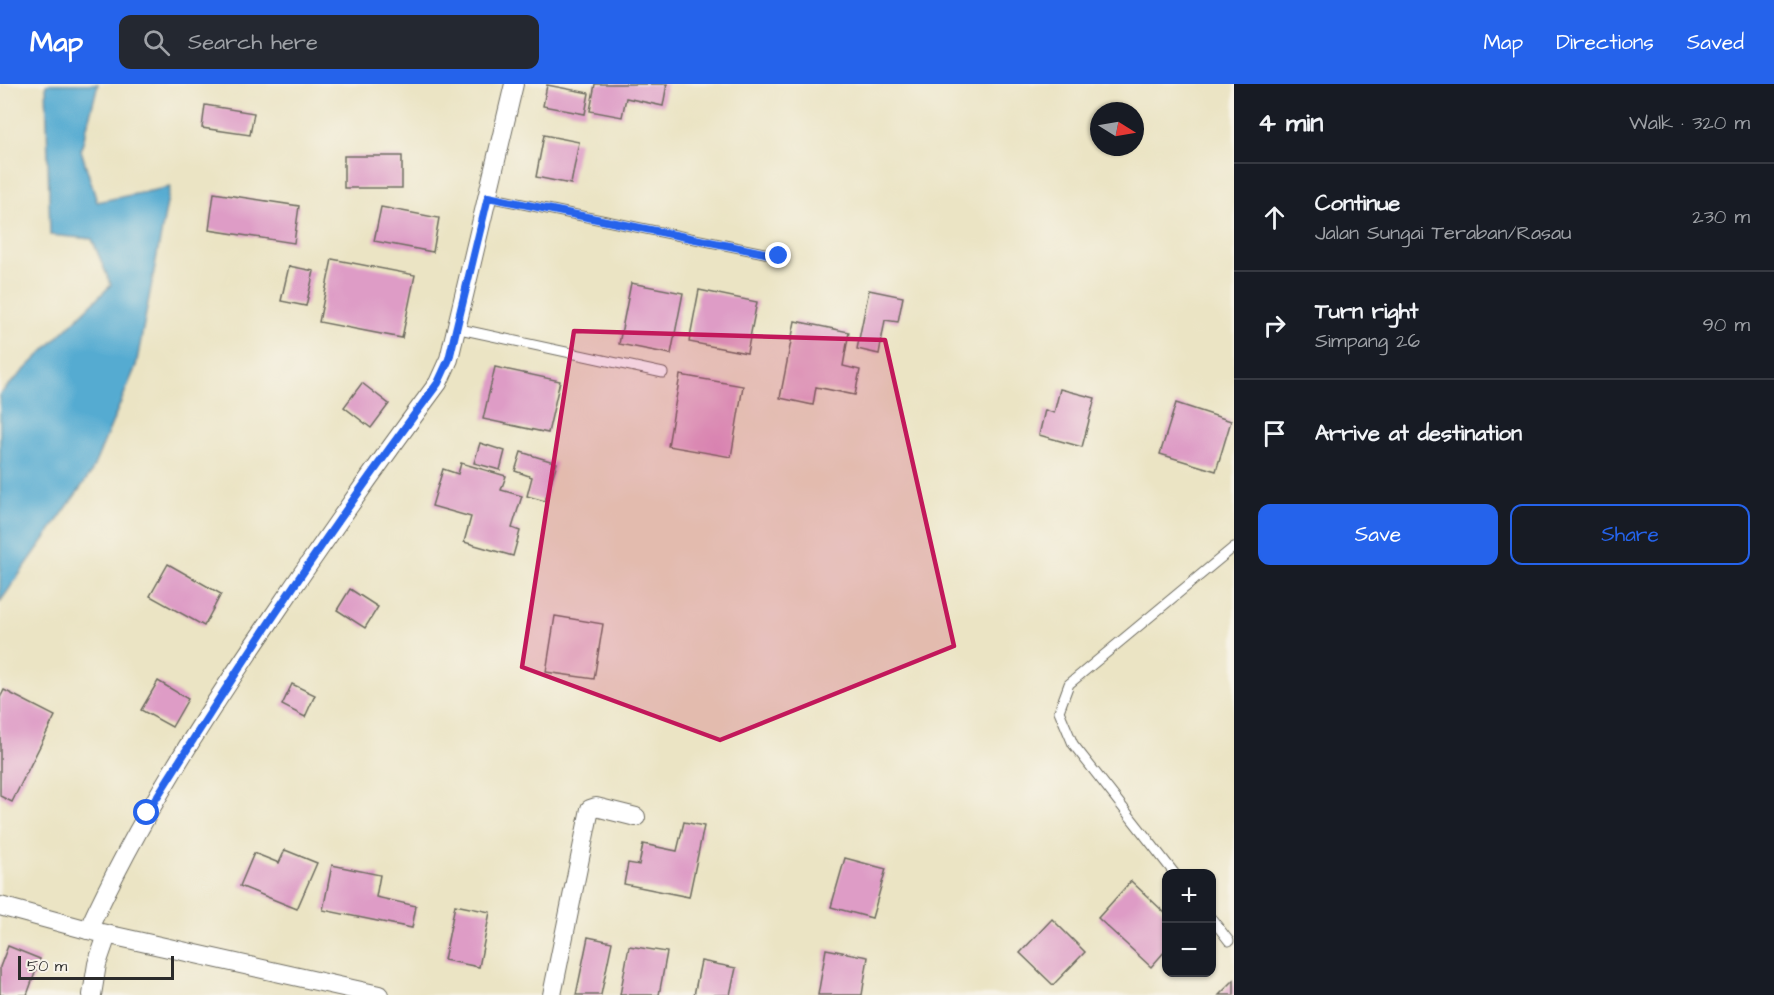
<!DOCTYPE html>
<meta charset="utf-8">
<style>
body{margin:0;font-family:"Architects Daughter",sans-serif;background:#242831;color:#f1f3f6}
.controls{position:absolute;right:18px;bottom:18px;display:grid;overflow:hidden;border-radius:12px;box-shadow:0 2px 4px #0004}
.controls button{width:54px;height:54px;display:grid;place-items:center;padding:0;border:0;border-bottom:2px solid #363941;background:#171b24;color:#f1f3f6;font:30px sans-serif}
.compass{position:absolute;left:1090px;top:18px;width:54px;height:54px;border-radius:50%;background:#171b24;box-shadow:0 2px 4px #0004;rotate:101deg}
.scale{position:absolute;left:18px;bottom:15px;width:156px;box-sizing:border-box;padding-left:6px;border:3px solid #2b2b2b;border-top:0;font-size:16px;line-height:21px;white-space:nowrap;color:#2b2b2b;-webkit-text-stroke:4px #f7f3e8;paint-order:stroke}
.stop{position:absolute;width:18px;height:18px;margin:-14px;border:4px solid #2563eb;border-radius:50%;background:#fff}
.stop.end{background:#2563eb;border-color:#fff;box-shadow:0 2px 6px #0008}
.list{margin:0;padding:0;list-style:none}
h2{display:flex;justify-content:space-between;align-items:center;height:78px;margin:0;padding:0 24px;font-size:26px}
h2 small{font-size:20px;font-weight:400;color:#9ea1a6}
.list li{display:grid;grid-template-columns:39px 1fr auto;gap:18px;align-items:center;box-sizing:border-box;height:108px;padding:0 24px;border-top:2px solid #363941}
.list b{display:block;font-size:22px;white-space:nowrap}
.list p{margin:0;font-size:20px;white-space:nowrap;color:#9ea1a6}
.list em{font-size:20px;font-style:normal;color:#9ea1a6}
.actions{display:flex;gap:12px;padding:18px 24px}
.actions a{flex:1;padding:14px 0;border:2px solid #2563eb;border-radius:12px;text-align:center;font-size:21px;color:#2563eb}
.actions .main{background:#2563eb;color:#fff}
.icon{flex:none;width:33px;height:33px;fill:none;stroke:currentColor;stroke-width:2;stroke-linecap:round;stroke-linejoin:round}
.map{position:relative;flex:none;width:1234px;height:911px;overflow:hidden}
header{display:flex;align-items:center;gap:36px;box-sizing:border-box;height:84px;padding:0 30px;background:#2563eb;color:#fff}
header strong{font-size:28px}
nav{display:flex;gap:33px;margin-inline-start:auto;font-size:21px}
.search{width:420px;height:54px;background:#242831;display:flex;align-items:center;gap:15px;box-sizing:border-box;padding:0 21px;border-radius:12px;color:#9ea1a6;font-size:22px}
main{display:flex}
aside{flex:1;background:#171b24}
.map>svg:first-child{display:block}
</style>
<header>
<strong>Map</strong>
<div class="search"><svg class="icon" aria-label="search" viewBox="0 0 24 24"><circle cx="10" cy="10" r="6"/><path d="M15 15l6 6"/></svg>Search here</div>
<nav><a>Map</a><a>Directions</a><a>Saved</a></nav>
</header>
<main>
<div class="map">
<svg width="1234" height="911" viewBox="0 0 1234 911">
<rect width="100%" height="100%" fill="#f7f3e8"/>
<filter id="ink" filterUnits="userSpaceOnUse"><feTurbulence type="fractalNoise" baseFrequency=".0167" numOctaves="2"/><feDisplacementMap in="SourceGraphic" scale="12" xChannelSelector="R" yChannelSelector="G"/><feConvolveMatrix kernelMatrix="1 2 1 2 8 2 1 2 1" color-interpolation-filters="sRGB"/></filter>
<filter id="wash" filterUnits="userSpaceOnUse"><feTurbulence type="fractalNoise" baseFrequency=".008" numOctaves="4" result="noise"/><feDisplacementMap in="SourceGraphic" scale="24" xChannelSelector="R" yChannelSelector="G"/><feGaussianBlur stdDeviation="1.35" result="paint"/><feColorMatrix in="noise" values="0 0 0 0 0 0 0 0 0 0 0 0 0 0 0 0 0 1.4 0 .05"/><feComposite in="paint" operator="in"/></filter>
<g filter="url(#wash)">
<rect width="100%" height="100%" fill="#ebe4c4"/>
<!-- water -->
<polygon fill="#55abd1" stroke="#406b7e" stroke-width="1.5" points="46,0 98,0 81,66 97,118 170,103 136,282 91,389 0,518 0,310 111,201 92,155 50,151"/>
<g id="blocks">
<!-- building -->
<g fill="#de9cc6">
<polygon points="595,0 667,0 663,22 626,14 622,33 590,27"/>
<polygon points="547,1 589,9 585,30 543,22"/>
<polygon points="205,21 254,29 250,51 202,44"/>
<polygon points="544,51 579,58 571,100 536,93"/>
<rect x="344" y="72" width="58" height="32"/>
<polygon points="214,109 299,122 294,159 209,146"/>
<polygon points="381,123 439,134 433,168 374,157"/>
<polygon points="332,175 415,191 402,254 319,238"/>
<polygon points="289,182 314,187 306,222 281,217"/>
<polygon points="631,199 683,209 671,270 619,260"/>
<polygon points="699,206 757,218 747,269 689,258"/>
<polygon points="869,206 903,213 898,238 885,236 879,270 857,265"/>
<polygon points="795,237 849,248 843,282 860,286 855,311 816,303 813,321 780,314"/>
<polygon points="495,283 560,297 548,349 483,335"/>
<polygon points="680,291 743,302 731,373 668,362"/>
<polygon points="362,299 389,320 371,344 344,323"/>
<polygon points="1060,305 1095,314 1082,363 1039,351 1045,326 1054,329"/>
<polygon points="1176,319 1231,337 1216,387 1160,370"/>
<polygon points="480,359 505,367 500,386 474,379"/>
<polygon points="521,368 557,379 545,417 527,412 532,393 515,387"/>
<polygon points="461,379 506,392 501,406 522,412 512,444 520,447 513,472 464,458 471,433 432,422 443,385 458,390"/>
<polygon points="168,480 221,510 204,542 150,512"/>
<polygon points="350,505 378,523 365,544 337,526"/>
<polygon points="555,532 603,540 594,595 546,588"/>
<polygon points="158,597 188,615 172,643 141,626"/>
<polygon points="292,600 315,611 305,633 282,621"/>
<polygon points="4,606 55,632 12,718 0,712 0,614"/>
<polygon points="684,738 704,742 689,813 624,800 628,779 639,781 643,760 677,767"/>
<polygon points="285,766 317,779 297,825 240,802 254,769 279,779"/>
<polygon points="845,774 886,785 872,834 831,823"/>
<polygon points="332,781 380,791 376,813 416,822 412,844 323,826"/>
<polygon points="1131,797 1166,830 1166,866 1151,883 1098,834"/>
<polygon points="455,821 490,828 479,883 444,876"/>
<polygon points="1052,835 1085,868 1053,901 1020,869"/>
<polygon points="588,853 612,858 601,911 576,911"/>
<polygon points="8,862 40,875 27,911 0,911 0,883"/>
<polygon points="629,862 667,868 659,911 620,911"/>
<polygon points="826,865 868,873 862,911 818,911"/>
<polygon points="701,877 736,884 730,911 694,911"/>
<polygon points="1234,896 1234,911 1219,911"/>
</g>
</g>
</g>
<g filter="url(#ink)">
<use href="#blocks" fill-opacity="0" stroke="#6e6c61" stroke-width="1.5"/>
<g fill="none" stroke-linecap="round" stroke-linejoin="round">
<defs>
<g id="service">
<polyline points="488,113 779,172"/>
<polyline points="455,244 663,289"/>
<polyline points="1175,790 1073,660 1059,627 1069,600 1234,463"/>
<polyline points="1212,835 1229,857"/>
</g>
<g id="minor">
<polyline points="0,822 88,846 379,911"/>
<path d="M 88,846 C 138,737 202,636 270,537 C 324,457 380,377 438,299 L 449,275 L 514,0"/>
<polyline points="92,911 97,880 107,851"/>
<polyline points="552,911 590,725 596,723 636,733"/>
</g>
</defs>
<!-- service casing -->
<use href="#service" stroke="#6e6c61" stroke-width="11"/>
<!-- minor casing -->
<use href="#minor" stroke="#6e6c61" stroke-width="20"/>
<!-- service -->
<use href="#service" stroke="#fff" stroke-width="9"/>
<!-- minor -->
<use href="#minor" stroke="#fff" stroke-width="18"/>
</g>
</g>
<g fill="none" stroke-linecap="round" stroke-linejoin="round" filter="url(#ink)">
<!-- route -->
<path stroke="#2563eb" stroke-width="8" d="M 147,729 C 238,582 334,438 438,299 L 449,275 L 488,113 L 779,172"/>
</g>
<!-- marked area -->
<path fill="#c2185b" fill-opacity="0.2" stroke="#c2185b" stroke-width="4.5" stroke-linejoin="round" d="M 574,247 L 885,256 L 954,562 L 720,656 L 522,583 Z"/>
</svg>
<div class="controls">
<button>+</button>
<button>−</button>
</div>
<svg class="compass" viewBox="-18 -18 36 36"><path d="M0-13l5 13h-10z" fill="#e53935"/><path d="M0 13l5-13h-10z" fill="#9ea1a6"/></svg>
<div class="scale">50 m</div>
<div class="stop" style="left:147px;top:729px"></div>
<div class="stop end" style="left:779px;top:172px"></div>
</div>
<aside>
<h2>4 min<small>Walk · 320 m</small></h2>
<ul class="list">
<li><svg class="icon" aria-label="ahead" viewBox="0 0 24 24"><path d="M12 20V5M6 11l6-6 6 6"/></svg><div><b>Continue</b><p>Jalan Sungai Teraban/Rasau</p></div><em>230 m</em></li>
<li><svg class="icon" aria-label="right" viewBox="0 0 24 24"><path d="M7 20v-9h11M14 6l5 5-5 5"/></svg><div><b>Turn right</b><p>Simpang 26</p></div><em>90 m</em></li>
<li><svg class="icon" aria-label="arrive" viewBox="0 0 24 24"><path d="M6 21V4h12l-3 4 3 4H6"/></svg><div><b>Arrive at destination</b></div></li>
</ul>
<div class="actions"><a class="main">Save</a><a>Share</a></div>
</aside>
</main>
